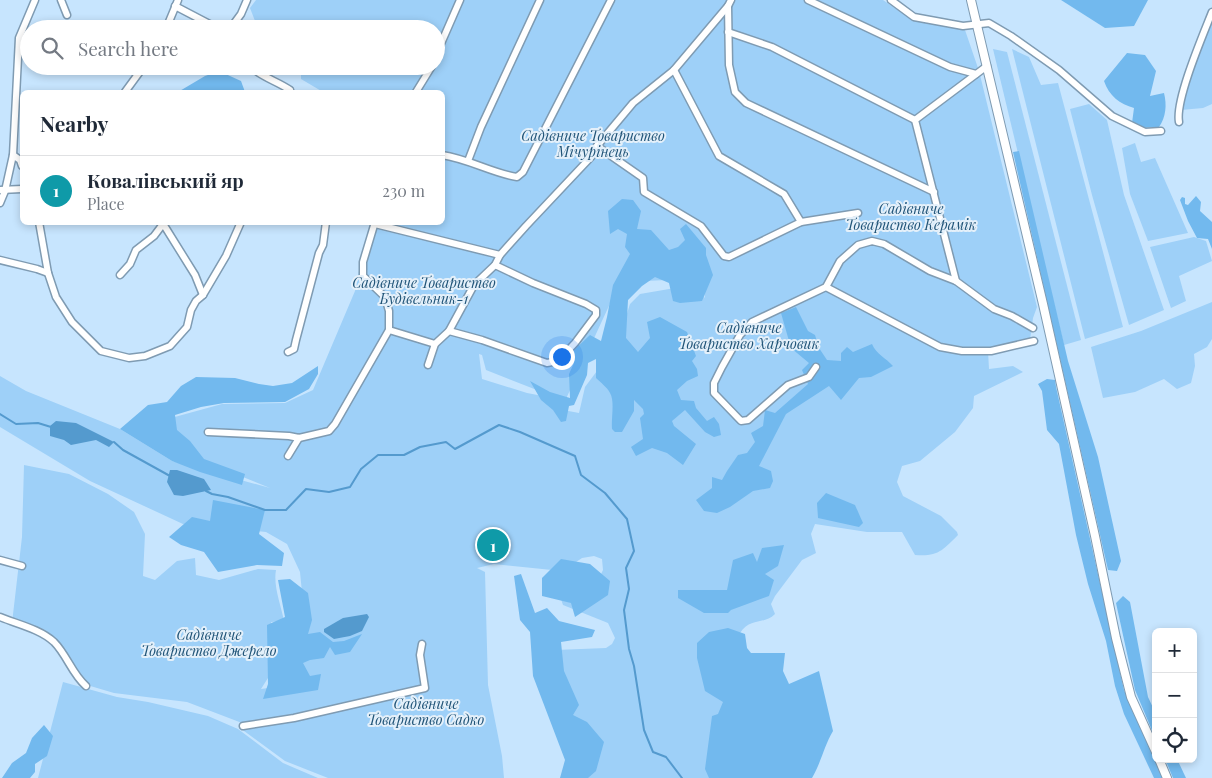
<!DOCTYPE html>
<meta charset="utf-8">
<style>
body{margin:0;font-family:"Playfair Display",serif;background:#f2f2f3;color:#1f2937}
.controls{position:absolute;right:15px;bottom:15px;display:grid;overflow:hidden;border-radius:8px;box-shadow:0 2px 8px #0003}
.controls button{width:45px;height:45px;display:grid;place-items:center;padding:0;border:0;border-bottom:1px solid #e0e1e3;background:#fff;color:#1f2937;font:25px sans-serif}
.you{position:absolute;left:561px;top:356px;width:18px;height:18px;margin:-12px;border:4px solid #fff;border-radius:50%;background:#1a73e8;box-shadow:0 0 0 8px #1a73e833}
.badge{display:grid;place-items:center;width:32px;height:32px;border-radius:50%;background:#b45309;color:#fff;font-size:16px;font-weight:700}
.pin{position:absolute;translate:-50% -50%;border:2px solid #fff;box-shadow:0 1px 5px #0006}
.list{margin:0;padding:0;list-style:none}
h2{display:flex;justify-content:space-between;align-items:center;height:65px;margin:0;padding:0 20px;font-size:21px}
h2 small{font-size:16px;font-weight:400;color:#747a83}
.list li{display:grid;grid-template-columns:32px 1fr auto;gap:15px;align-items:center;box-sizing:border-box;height:70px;padding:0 20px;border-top:1px solid #e0e1e3}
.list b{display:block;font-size:19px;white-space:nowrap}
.list p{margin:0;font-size:16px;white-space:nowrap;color:#747a83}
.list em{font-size:16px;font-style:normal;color:#747a83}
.icon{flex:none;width:28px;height:28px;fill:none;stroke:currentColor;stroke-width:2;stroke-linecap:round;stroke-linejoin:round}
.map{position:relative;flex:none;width:1212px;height:778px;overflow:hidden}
.search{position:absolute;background:#fff;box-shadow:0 2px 8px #0003;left:20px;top:20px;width:425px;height:55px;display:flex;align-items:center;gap:12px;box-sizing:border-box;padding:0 18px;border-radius:28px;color:#747a83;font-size:19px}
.panel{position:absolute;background:#fff;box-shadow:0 2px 8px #0003;left:20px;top:90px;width:425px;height:135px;border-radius:8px}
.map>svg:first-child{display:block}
</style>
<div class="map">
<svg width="1212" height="778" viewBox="0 0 1212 778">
<rect width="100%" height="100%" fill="#c7e5fe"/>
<!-- green -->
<g fill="#9ed0f8" fill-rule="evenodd">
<path d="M 256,0 L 883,0 L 911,19 L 965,30 L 979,71 L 1037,307 L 1033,318 L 1030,340 L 988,351 L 989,369 L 1013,366 L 1023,372 L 974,396 L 973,408 L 955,432 L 920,461 L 902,466 L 897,482 L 903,496 L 941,516 L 957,532 L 958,535 C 943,550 938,557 915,555 L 902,532 L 867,532 L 815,524 L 811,534 L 816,553 L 802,560 L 775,596 L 771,604 L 775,614 C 764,625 751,617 740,633 L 803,778 L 581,778 L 556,650 L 606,648 L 612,644 L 615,638 L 608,623 L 563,605 L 561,599 L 598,580 L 603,570 L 602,559 L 594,556 L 582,558 L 573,564 L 552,570 L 494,564 L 477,568 L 485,572 L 488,685 L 502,756 L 504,778 L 328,778 L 285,761 L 240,728 L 242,723 L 187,702 L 114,693 L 87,685 L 54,641 L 12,623 L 22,537 L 24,465 L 69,474 L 108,494 L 134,512 L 145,534 L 143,576 L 155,580 L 177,561 L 195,558 L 196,575 L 219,580 L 258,569 L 276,570 C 273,586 281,605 284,621 L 271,622 L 275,651 L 273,670 L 261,689 L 296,684 L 305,623 L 300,572 L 287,544 L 266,532 L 183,524 L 90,481 L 0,427 L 0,376 L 26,391 L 120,429 L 172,461 L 270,488 L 176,450 L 171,418 L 222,404 L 285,403 L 313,390 L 355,291 L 360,265 L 374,223 L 442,222 L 442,92 L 323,92 L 301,79 L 301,66 L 436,66 L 436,29 L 261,29 L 257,26 L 250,8 ZM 691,279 L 703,285 L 705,298 L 701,294 L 675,288 L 640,294 L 630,304 L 623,326 L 597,371 L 585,387 L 579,413 L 558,409 L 548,397 L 527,393 L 482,379 L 479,354 L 482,355 L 486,370 L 565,401 L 620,282 Z"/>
<polygon points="1212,22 1212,104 1203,108 1181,110 1198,53"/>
<polygon points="993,49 1007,52 1081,340 1064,345"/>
<polygon points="1012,49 1029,57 1041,85 1058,83 1123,327 1085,339"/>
<polygon points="1089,104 1107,120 1124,195 1164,310 1129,325 1092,195 1070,109"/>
<polygon points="1135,143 1141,162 1155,158 1188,233 1148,241 1130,194 1122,148"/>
<polygon points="1194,237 1206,241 1212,261 1179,276 1186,301 1171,308 1150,247"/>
<polygon points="1212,302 1212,339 1207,347 1194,354 1195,366 1191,383 1177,389 1164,379 1135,392 1103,398 1091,347 1141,331"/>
<polygon points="63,682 117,697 148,702 208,716 238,729 283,763 318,778 38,778"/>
</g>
<!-- forest -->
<g fill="#72b9ee">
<polygon points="1061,0 1148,0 1134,26 1105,28"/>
<path d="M 1127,53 L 1145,55 L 1156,71 L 1150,96 L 1164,93 C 1167,105 1166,117 1159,127 L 1141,128 L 1132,123 L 1134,108 C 1120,104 1109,96 1104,81 Z"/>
<polygon points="219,71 241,81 245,92 178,92 205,76"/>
<polygon points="1019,151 1068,361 1098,457 1121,561 1117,571 1108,570 1013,152"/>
<polygon points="1196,196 1201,202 1200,211 1212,222 1212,249 1208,239 1197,238 1188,221 1180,200 1182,197 1185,198 1185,204 1188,205"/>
<path d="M 622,199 L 633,200 L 641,211 L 637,229 L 651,230 L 669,250 L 678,247 L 685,240 L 680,229 L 686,224 L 706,248 L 706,255 L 713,275 L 702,301 L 680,303 L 673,301 L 669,283 L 655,277 L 642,286 L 628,300 L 626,338 L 638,352 L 650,338 L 647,322 L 660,317 L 687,332 L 696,356 L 692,361 L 697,369 L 698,376 L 687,381 L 677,390 L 681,400 L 694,401 L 696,408 L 707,421 L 714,417 L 719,424 L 721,435 L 714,437 L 705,432 L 685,410 L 672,421 L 674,426 L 696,444 L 683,465 L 667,453 L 652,448 L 636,456 L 631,447 L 643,439 L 640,418 L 644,414 L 643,409 L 634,400 L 634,411 L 622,432 L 615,432 L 612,429 C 611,419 615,401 610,393 C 607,387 601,383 596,378 L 596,359 L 588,363 L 587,375 L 574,405 L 569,406 L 566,421 L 561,422 L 553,410 L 541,400 L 530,381 L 550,392 L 570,398 L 569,374 L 574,363 L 569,355 L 590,335 L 601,341 L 607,317 L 613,285 L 630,254 L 625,247 L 627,234 L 618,229 L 610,234 L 608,211 Z"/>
<path d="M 796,307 L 808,331 L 815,335 L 819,348 L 827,360 L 841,361 L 841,353 L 847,347 L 853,352 L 872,344 C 876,354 886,358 893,366 L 871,377 L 859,378 L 841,400 L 829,386 L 786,414 L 759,466 L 771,471 L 773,481 L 770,488 L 753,491 L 730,507 L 717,513 L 704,511 L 696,500 L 712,488 L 712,477 L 722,480 L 727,471 L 738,455 L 747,453 L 755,442 L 751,433 L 763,426 L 765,410 L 775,413 L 808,384 L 802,370 L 809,363 L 791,348 L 781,313 Z"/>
<polygon points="318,366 318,374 309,389 285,402 224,403 201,407 175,415 177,430 190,441 204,459 245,474 242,485 200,472 172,461 120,429 148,405 167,402 181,386 196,377 235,378 259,384 273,386 292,383"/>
<polygon points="1047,379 1055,380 1056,387 1124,690 1163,778 1154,778 1124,714 1115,686 1106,641 1088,584 1076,535 1059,444 1047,430 1042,391 1038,384"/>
<polygon points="826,493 855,505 863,523 859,527 818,518 817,503"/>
<polygon points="213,500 265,510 259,534 284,553 282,566 257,565 218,572 204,552 181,545 169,537 192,517 210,521"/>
<polygon points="784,545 778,566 765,574 774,580 769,596 731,610 728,613 704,613 678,598 678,590 727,590 733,560 753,553 757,562 762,548"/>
<polygon points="561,559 590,564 610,581 608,595 575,617 571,603 542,596 542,578"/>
<polygon points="521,574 535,613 547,608 559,621 595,630 592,637 561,642 564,671 579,705 573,715 587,722 604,742 596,771 588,778 560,778 565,760 533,676 530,632 520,620 514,576"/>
<polygon points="290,579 308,593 312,620 308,634 320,632 333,642 344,641 362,634 350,652 335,655 330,647 324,658 310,660 303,663 310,676 321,674 318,690 263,699 268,684 267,625 285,617 278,580"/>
<polygon points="1123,596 1130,602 1148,697 1156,714 1156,740 1135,690 1116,603"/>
<path d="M 728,628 L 745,634 L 747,648 L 751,653 L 785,653 L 783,671 L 789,684 L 819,671 L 833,731 C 824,746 821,763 812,778 L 709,778 L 705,769 L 712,716 L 718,714 L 723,702 L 705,691 L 697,658 L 697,643 L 709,632 Z"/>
<polygon points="44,725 53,736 47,756 35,764 35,772 30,778 2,778 12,763 26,753 32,738"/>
<polygon points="1165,759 1177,759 1186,778 1173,778"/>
</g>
<!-- water -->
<g fill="#549ace">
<polygon points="56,421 76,423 114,442 109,447 96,440 71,445 64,440 50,436 50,426"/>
<polygon points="170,470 177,470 204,479 211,490 183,496 174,495 167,482"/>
<polygon points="367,614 369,617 362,631 350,636 334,639 324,632 324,629 343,618"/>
</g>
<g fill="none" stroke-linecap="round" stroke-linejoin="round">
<!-- stream -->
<g stroke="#549ace" stroke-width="2">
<polyline points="0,414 16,424 38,423 51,427"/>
<polyline points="114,442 123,450 170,476"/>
<polyline points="206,491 212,494 228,497 265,510 286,510 306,489 329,492 350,487 361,469 378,455 404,455 420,447 446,442 455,449 499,425 520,432 575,456 581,475 605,493 627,519 634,551 626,568 629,589 624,610 629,649 634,666 644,730 653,752 666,757 682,778"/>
</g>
<defs>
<g id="minor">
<polyline points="61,0 67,15"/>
<polyline points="731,0 728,6 729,65 735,92 746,103 934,192"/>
<polyline points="808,0 950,67 976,74"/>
<polyline points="891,0 914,17 963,26 989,23 1011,36 1059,70 1112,116 1145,132 1161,131"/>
<polyline points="175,6 219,29"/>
<polyline points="166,29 178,0"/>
<polyline points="230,29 241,14 247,0"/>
<polyline points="728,32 772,47 915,120"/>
<polyline points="436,55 460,0"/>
<path d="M 250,66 C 261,77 277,81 290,90"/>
<polyline points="674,70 719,156 784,194 801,222"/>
<polyline points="125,92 144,66"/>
<polyline points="416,92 432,66"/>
<path d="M 1179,122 C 1175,100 1203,35 1212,12"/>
<polyline points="597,146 643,178 644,192 701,226 724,256 729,257 801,222 858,213"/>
<polyline points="13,155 20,160 22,166"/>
<path d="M 442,155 C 469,159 492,173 517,177 L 523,172 L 611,0"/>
<polyline points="468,161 481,127 540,0"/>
<polyline points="0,190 22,189"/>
<polyline points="0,203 5,191 13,155 19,38 35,0"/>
<polyline points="39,222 48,273 56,297 72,322 101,351 129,358 145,356 170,346 187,327 191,310 196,301 203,295 226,256 241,222"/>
<polyline points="162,222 195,275 203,295"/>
<polyline points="375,224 500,255"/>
<polyline points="0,260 37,269 48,273"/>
<polyline points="120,275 130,264 136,250 154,236 163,224"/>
<polyline points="956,281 915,120 987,66"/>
<polyline points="826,287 940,347 962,351 991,351 1034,341"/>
<polyline points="389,330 435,344"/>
<polyline points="449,331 482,340 547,363 558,361 575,343 596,315 596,310 586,304 533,283 495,265"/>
<polyline points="288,352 294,349 296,340 319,253 323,245 326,222"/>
<polyline points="428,365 435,344 449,331 474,285 495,265 500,255 526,226 591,157 597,146 633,103 674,70 728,6"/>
<polyline points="816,367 809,377 788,385 748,420 741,421 714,393 714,383 722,367 740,335 752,322 826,287 840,261 858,245 872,241 884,244 930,271 956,281 994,309 1012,316 1033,328"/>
<polyline points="208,432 289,436 299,438 329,431 335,424 389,330 389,311 385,297 363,276 363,262 375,222"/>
<polyline points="288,456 299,438"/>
<polyline points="0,560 22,566"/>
<path d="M 0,617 C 17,624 40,629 54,642 C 67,655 72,674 86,686"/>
<polyline points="243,726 294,718 425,688 420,655 422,644"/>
</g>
<g id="major">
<polyline points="971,0 1043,304 1095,536 1116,638 1131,697 1156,752"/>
<polyline points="1159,759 1167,778"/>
</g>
</defs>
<!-- minor casing -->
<use href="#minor" stroke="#7f9bb2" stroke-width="9"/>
<!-- major casing -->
<use href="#major" stroke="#7f9bb2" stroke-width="10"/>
<!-- minor -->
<use href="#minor" stroke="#fff" stroke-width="6"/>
<!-- major -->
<use href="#major" stroke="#fff" stroke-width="8"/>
</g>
<g text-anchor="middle" stroke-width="4" stroke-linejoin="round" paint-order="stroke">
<!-- park labels -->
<g font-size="14" font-style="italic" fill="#205478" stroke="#e4f0fa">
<text x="593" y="141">Садівниче Товариство<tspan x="593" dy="16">Мічурінець</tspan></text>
<text x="911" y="214">Садівниче<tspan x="911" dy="16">Товариство Керамік</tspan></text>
<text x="424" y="288">Садівниче Товариство<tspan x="424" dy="16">Будівельник-1</tspan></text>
<text x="749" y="333">Садівниче<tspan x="749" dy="16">Товариство Харчовик</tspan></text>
<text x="209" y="640">Садівниче<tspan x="209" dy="16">Товариство Джерело</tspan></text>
<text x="426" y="709">Садівниче<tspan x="426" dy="16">Товариство Садко</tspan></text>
</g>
</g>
</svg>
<div class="controls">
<button>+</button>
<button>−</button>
<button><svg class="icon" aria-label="locate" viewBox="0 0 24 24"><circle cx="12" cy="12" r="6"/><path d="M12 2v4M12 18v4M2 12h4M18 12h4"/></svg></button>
</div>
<div class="you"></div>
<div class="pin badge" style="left:493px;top:545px;background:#0f9aa8">1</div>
<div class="search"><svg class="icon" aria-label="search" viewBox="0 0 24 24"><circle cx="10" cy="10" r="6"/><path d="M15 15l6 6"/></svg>Search here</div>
<section class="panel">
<h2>Nearby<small></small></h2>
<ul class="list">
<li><span class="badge" style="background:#0f9aa8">1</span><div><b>Ковалівський яр</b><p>Place</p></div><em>230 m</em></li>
</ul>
</section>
</div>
